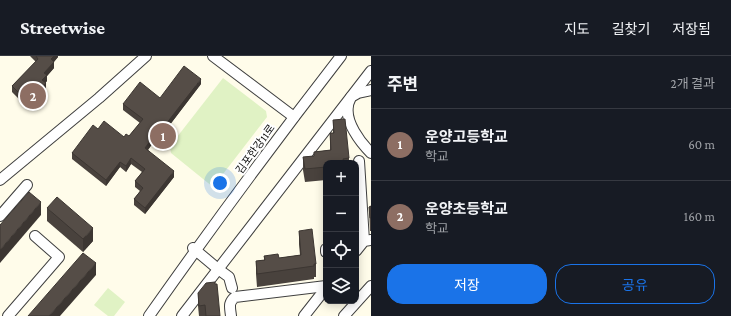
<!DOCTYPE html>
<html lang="ko">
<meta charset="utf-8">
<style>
body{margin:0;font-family:"Crimson Pro","Noto Sans KR",serif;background:#242831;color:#f1f3f6}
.controls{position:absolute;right:12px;bottom:12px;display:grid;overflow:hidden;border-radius:8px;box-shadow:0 2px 10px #0003}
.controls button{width:36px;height:36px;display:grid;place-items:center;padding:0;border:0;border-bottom:1px solid #363941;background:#171b24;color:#f1f3f6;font:20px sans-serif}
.you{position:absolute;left:220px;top:127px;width:14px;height:14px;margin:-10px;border:3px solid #fff;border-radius:50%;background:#1a73e8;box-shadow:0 0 0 6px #1a73e833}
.badge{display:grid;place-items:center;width:26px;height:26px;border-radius:50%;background:#1a73e8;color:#fff;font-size:13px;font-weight:700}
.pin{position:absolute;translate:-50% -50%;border:2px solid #fff;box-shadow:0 1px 4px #0006}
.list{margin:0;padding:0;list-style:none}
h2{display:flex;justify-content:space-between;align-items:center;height:52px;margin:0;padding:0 16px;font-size:17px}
h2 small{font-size:13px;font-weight:400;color:#9ea1a6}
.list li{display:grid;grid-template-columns:26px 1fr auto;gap:12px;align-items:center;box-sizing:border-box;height:72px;padding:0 16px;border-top:1px solid #363941}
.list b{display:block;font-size:15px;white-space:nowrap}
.list p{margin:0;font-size:13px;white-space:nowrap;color:#9ea1a6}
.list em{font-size:13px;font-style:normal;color:#9ea1a6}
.actions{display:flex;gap:8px;padding:12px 16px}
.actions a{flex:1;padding:9px 0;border:1px solid #1a73e8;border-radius:16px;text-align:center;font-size:14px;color:#1a73e8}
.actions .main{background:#1a73e8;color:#fff}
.icon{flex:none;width:22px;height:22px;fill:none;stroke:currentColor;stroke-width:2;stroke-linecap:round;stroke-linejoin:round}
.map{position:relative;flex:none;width:371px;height:260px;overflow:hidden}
header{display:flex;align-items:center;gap:24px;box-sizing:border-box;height:56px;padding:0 20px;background:#171b24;border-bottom:1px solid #363941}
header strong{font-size:19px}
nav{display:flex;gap:22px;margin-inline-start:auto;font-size:14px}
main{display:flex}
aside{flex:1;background:#171b24}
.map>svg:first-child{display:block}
</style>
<header>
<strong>Streetwise</strong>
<nav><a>지도</a><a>길찾기</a><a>저장됨</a></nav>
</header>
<main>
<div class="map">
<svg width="371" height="260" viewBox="0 0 371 260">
<rect width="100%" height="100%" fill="#fffcea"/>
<!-- pitch -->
<g fill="#e0f2c4">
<polygon points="223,22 266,55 267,61 213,131 171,97 170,90"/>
<polygon points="108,232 125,246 114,260 108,260 94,249"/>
</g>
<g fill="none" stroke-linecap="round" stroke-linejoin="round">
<defs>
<g id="minor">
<polyline points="213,0 294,61"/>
<path d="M 371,34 L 358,37 L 351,41 C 350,44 348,47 348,50 C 345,66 360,86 371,97"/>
<polyline points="359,105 364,185"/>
<polyline points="0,124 99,42 146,0"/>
<polyline points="0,160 27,129"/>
<polyline points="193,192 218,213 229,221 232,232"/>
<polyline points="326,193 326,196"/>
<polyline points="356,195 364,185 371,184"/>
<polyline points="8,260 59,201 35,180"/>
<path d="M 149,260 C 211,172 275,85 341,0"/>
<polyline points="182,260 371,15"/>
<path d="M 231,260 C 230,251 228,247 235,241 L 326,230"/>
<polyline points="304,260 326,232"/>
<polyline points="344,260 371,230"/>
</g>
</defs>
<!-- minor casing -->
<use href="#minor" stroke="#3f3f3f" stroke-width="12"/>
<!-- minor -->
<use href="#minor" stroke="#fff" stroke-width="10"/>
</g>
<!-- wall -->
<g fill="#49423d">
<polygon points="30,0 58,0 58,1 54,6 54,12 47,20 47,25 45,27 46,33 31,48 27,44 23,47 12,36 12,30 36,6"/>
<polygon points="201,28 159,83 157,81 148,94 174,121 145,158 134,149 134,143 140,135 135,131 135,125 142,116 131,108 126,116 120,111 106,130 72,103 72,97 98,73 124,81 129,80 140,67 123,54 123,48 160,42"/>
<polygon points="333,64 349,102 349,107 326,107 326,124 305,126 303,114 303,101 314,100 314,96 330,94 330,77 333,77"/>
<polygon points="371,150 371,175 370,175 369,151"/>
<polygon points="47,152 93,185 83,196 47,165"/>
<polygon points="299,175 316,208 316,221 314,221 314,223 257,231 256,218 256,205 264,204 264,200 279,202 300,199 299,188"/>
<polygon points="198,237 220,260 199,260 198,250"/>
</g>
<!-- shaded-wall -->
<g fill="#3c3632">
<polygon points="54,0 58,0 58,1 51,9 51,3"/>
<polygon points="54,6 54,12 47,20 47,25 42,30 42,24 44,17"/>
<polygon points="201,23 201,28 159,83 159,77"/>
<polygon points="46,27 46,33 31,48 31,43"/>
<polygon points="27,38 27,44 23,47 23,41"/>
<polygon points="157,76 157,81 145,98 145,92"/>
<polygon points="131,102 131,108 126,116 126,110"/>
<polygon points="120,106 120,111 106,130 106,124"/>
<polygon points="174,115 174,121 145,158 145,152"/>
<polygon points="41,146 41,159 0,207 0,194"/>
<polygon points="93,172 93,185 83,196 83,183"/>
<polygon points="96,207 96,219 60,260 49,260"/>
</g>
<!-- building -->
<g fill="#554d47" stroke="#3c3632">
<polygon points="36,0 54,0 51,3 54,6 44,17 47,19 42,24 46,27 31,43 27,38 23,41 12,30 38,3"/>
<polygon points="184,10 201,23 159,77 157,76 145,92 174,115 145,152 134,143 143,132 135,125 145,113 131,102 126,110 120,106 106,124 72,97 93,69 98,73 104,65 124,81 126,78 129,80 143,63 123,48 140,26 160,42"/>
<polygon points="345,63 349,102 343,103 344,107 326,107 326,111 305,113 303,101 314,100 314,96 331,94 330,77 334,77 333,64"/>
<polygon points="29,136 41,146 0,194 0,169"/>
<polygon points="57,141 93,172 83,183 47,152"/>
<polygon points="371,150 371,162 370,162 369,151"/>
<polygon points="312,173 316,208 314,208 314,210 257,218 256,205 265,204 264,200 278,198 279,202 301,199 299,175"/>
<polygon points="83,197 96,207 49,260 28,260"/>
<polygon points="215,226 215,228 217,228 220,260 206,260 205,249 199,250 198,237 206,227"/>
</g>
<g text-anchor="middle" stroke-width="4" stroke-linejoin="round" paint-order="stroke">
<!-- street labels -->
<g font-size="11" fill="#0c0c0c" stroke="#fff">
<text transform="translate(255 93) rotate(-54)" y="4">김포한강11로</text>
</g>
</g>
</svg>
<div class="controls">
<button>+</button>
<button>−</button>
<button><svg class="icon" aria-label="locate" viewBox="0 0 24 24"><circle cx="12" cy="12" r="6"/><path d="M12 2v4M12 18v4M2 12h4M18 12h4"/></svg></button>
<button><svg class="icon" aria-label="layers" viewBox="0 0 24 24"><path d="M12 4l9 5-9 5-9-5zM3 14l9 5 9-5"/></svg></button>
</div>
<div class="you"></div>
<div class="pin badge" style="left:163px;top:80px;background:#8d6e63">1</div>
<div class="pin badge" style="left:33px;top:40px;background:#8d6e63">2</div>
</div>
<aside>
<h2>주변<small>2개 결과</small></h2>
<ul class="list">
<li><span class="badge" style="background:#8d6e63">1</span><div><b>운양고등학교</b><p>학교</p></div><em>60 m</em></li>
<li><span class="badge" style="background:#8d6e63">2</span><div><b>운양초등학교</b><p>학교</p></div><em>160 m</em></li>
</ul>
<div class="actions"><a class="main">저장</a><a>공유</a></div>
</aside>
</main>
